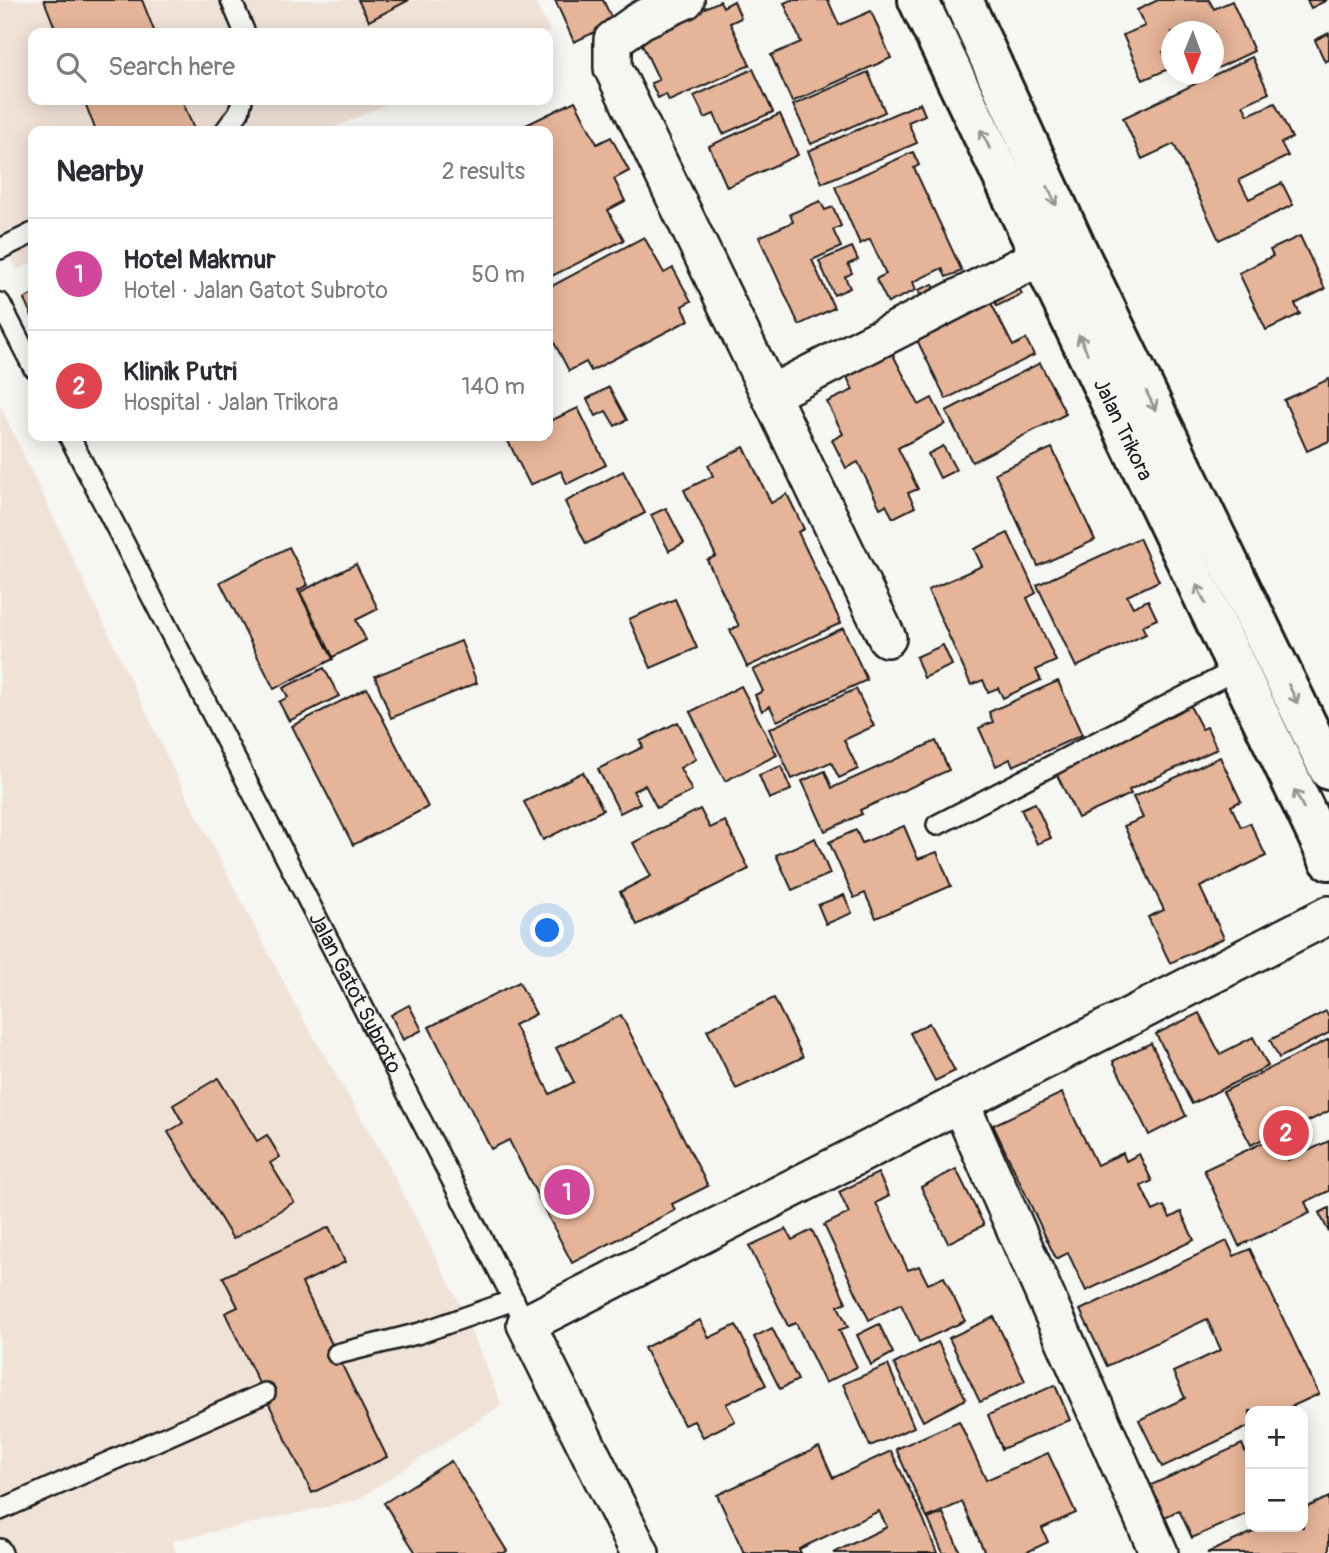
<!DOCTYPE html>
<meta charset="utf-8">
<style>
body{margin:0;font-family:Pangolin,sans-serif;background:#f2f2f3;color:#2b2b33}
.controls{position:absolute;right:21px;bottom:21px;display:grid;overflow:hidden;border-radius:14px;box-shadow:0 4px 18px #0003}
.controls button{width:63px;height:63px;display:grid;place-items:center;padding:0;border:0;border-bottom:2px solid #e1e1e2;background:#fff;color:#2b2b33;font:35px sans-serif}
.compass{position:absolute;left:1161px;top:21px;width:63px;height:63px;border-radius:50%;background:#fff;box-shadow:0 4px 18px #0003;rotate:181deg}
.you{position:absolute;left:548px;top:931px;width:24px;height:24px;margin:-18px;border:5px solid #fff;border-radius:50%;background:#1a73e8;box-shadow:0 0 0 10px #1a73e833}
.badge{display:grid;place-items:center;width:46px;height:46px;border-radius:50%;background:#c8321e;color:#fff;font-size:23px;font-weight:700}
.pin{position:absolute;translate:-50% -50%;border:4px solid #fff;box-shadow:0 2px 7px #0006}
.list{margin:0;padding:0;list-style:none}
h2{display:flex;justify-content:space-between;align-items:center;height:91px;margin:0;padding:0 28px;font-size:30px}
h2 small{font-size:23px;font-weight:400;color:#7c7c81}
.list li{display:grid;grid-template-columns:46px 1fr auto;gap:21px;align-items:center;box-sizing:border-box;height:112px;padding:0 28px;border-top:2px solid #e1e1e2}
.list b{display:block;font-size:26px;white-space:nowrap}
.list p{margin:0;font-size:23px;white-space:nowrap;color:#7c7c81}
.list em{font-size:23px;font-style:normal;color:#7c7c81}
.icon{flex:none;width:38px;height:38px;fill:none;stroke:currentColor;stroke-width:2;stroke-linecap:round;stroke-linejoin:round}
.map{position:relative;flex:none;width:1329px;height:1553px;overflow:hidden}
.search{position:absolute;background:#fff;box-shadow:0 4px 18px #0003;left:28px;top:28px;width:525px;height:77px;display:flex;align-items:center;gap:18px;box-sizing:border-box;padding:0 24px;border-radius:14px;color:#7c7c81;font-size:26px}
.panel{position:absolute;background:#fff;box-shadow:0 4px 18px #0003;left:28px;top:126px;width:525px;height:315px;border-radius:14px}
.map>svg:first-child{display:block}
</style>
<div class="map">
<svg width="1329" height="1553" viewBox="0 0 1329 1553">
<rect width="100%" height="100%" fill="#f6f6f2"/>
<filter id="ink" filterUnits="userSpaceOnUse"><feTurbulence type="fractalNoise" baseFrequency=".0143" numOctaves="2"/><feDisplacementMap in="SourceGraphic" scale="14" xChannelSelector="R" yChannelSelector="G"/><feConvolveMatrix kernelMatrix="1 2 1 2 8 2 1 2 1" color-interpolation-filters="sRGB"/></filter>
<g filter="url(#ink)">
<!-- built -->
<g fill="#f1e2d7">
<polygon points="0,0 534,0 550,31 545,33 33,33 33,100 396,100 326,131 33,131 33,262 17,270 0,237"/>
<polygon points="0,405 173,769 298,1010 383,1155 459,1302 502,1405 357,1500 172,1541 176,1553 0,1553"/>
</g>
<!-- building -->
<g fill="#e6b498" stroke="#1c1c1c" stroke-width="2">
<polygon points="44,0 142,0 155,33 57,33"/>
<polygon points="358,0 409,0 369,21"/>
<polygon points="555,0 603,0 614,23 574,42"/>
<polygon points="791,0 828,0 839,25 871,11 891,58 792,102 771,55 801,42 784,3"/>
<polygon points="1158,0 1209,0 1214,9 1232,1 1254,51 1218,68 1214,59 1214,32 1201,32 1199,26 1189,32 1172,32 1172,48 1163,52 1171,68 1143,80 1123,35 1145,26 1137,10"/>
<polygon points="1307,0 1327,0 1311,8"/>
<polygon points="720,1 723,7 734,1 741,18 730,23 750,65 669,101 666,94 658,98 651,83 659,80 639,38"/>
<polygon points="1329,33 1329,60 1325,62 1315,40"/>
<polygon points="1252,57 1269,93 1243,105 1248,115 1275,103 1292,138 1281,143 1288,156 1239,180 1249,199 1282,183 1293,205 1219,240 1174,144 1142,159 1123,118"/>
<polygon points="753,69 773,112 723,134 714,114 705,118 694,96"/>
<polygon points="868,72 885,112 811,144 793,105"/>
<polygon points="84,100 182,100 194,129 189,131 96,131"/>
<polygon points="575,101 597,144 611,137 629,171 614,179 625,201 608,210 624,240 548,278 548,131 514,131"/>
<polygon points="920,103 925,115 908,122 917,143 822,183 808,151"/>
<polygon points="780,114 798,155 727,187 709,146"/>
<polygon points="913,152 919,165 914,168 962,271 946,277 942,268 913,282 916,290 888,303 876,279 886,274 870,239 860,244 835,187"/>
<polygon points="820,201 825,210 833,207 841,226 833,230 841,247 812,260 834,308 799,325 759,237 793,222 790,214"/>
<polygon points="1300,236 1325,289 1295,304 1300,314 1266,330 1239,273 1273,256 1270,250"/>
<polygon points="644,237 664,273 673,268 691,301 682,306 689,320 591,371 586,362 569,371 548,331 548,288"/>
<polygon points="852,247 858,260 848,264 852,273 845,277 850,288 834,295 819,261"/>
<polygon points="1015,280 1022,294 997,306 990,292"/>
<polygon points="933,284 937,294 923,300 918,290"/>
<polygon points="33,294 33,318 24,299"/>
<polygon points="989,299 1013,346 1026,339 1034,355 946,399 915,336"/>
<polygon points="892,353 919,405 932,398 945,424 898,448 918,489 908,493 915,507 893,518 886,505 880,508 858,462 846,468 832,440 843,434 827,402 853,390 846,375"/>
<polygon points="1040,363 1066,414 972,462 946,411"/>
<polygon points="1329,379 1329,441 1307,451 1284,400"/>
<polygon points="609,387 627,420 615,426 606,411 596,416 587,399"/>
<polygon points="578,408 606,465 567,484 561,471 530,485 508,441 519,436 548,436 548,422"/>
<polygon points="943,446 956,470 940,478 928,454"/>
<polygon points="744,447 771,503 787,494 804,529 798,532 841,623 747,667 730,630 739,626 707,560 716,556 684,490 713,476 708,465"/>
<polygon points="1052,448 1095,540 1038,566 995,473"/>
<polygon points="623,471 645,513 586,544 565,502"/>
<polygon points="666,508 684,543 669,551 651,515"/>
<polygon points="1008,533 1036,593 1027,598 1056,661 1036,670 1041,680 1003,698 998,688 988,692 983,680 971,685 928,590 982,566 974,549"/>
<polygon points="1139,538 1159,581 1127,596 1133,607 1148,600 1157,619 1142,626 1146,634 1076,667 1037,585"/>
<polygon points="289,547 308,585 298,590 333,659 274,689 220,582"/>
<polygon points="356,564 378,609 356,620 366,640 333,657 300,592"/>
<polygon points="675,599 697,648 651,668 629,619"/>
<polygon points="843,628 867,680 777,721 770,706 762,711 755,695 763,691 753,670"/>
<polygon points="461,641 477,683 391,718 375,676"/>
<polygon points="943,645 952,665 924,678 916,657"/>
<polygon points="324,668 339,696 289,721 279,702 288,697 283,688"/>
<polygon points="1058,681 1082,735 1013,766 1010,759 996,766 979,728 993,722 989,712"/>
<polygon points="741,686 777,755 725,781 690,712"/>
<polygon points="367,688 428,807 353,845 292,726"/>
<polygon points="856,689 874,726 844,740 858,769 839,778 831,762 792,779 769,729"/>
<polygon points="1189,704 1202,729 1207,727 1217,749 1129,790 1131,794 1078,818 1056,773 1094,755 1091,750"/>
<polygon points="678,722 696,759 680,768 692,791 657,808 645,785 633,791 640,803 620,813 598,769 643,747 640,741"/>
<polygon points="936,741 949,770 860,810 862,814 825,831 802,781 825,771 832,788"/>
<polygon points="1220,757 1241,801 1231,806 1241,827 1250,823 1266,856 1200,887 1224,938 1170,963 1148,917 1164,910 1124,826 1143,818 1133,797"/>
<polygon points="781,766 791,790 769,799 759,775"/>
<polygon points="583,772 603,810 543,840 524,802"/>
<polygon points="1035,803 1051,838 1037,844 1021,809"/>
<polygon points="700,809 710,828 725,821 749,869 637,925 620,892 651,876 633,843"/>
<polygon points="904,826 918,859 937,852 951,886 876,918 865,893 854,898 829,842 856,830 862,843"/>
<polygon points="815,838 830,874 792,890 776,855"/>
<polygon points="844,895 852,913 826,924 818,905"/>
<polygon points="519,982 536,1014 514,1025 550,1094 574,1082 556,1048 621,1015 708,1186 672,1204 675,1210 572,1263 509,1140 491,1149 429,1027"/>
<polygon points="774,998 803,1057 736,1089 707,1030"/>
<polygon points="409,1005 422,1030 403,1040 391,1015"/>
<polygon points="1326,1011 1329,1017 1329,1033 1279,1058 1270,1040"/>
<polygon points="1199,1013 1220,1054 1253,1037 1268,1066 1192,1104 1156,1034"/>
<polygon points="929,1023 955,1071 935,1081 910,1033"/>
<polygon points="1329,1039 1329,1111 1293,1129 1291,1125 1251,1145 1223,1092"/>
<polygon points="1151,1043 1186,1116 1149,1135 1113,1061"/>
<polygon points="218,1078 257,1141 267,1135 280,1157 270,1163 294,1202 233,1239 168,1132 183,1123 173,1105"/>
<polygon points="1062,1093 1097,1165 1123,1153 1126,1161 1139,1154 1152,1181 1141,1186 1153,1211 1164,1206 1170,1218 1181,1212 1194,1240 1086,1291 1068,1253 1056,1259 993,1125"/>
<polygon points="1277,1136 1288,1160 1329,1141 1329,1191 1305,1202 1310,1213 1239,1246 1204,1170"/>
<polygon points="956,1169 984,1225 948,1243 921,1187"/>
<polygon points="878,1173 889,1196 876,1203 908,1270 919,1266 928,1284 944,1277 965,1321 919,1342 901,1304 869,1320 824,1225 849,1213 839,1192"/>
<polygon points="1329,1208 1329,1232 1319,1213"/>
<polygon points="329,1227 345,1262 302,1283 387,1457 312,1493 225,1313 238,1307 223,1277"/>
<polygon points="786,1229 792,1240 812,1230 846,1302 838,1306 848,1327 839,1330 857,1367 825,1383 796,1323 788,1326 749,1246"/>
<polygon points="1227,1241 1234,1256 1250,1249 1319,1394 1282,1411 1250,1411 1250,1426 1162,1467 1139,1420 1185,1398 1173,1372 1221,1350 1207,1319 1107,1366 1080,1310"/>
<polygon points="994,1317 1025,1381 980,1402 949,1338"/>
<polygon points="700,1320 709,1338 736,1325 766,1385 726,1404 735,1421 703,1437 694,1421 684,1425 644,1348"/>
<polygon points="879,1324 893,1353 871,1365 857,1335"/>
<polygon points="772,1328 798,1380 780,1389 754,1337"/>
<polygon points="938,1342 966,1399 923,1421 894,1364"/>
<polygon points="888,1365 914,1427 870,1446 843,1384"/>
<polygon points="1055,1385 1070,1420 1002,1449 988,1415"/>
<polygon points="959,1421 986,1480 1048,1453 1076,1513 1042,1528 1048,1542 1025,1553 985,1553 962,1502 927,1518 896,1449"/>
<polygon points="1242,1444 1250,1462 1250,1512 1192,1538 1179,1510 1163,1518 1149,1486"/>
<polygon points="819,1447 833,1478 891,1451 923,1518 937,1553 833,1553 887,1527 879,1511 799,1549 801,1553 744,1553 717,1495"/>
<polygon points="451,1461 507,1551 504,1553 416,1553 384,1503"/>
<polygon points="1329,1497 1329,1553 1207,1553 1264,1527 1303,1527 1303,1509"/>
<polygon points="943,1513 960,1552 959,1553 943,1553 928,1519"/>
</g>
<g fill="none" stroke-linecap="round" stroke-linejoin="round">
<defs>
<g id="lane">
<polyline points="231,0 245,33"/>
<polyline points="225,131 239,112 242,100"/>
<polyline points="0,249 33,233"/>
<polyline points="0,303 33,367"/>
<path id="s1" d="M 69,436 L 526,1324"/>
<polyline points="937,825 1243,666"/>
<polyline points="337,1354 420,1333 514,1300"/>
<polyline points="0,1510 265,1393"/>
<polyline points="0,1549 2,1553"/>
</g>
<g id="street">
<polyline points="685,0 641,20 613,40 613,68 887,638"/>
<polyline points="771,394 1041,256 1069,245"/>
<polyline points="960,1103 1159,1553"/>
<polyline points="640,1553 526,1324 1329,915"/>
</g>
<g id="secondary">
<path id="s2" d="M 918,0 L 1329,860"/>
<polyline points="963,0 1074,243 1329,770"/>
</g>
</defs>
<!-- lane casing -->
<use href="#lane" stroke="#1c1c1c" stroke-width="24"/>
<!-- street casing -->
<use href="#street" stroke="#1c1c1c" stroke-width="42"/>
<!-- secondary casing -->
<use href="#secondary" stroke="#1c1c1c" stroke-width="44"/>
<!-- lane -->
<use href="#lane" stroke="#f6f6f2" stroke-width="19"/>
<!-- street -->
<use href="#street" stroke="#f6f6f2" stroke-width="37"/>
<!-- secondary -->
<use href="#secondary" stroke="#f6f6f2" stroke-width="38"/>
</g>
<!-- one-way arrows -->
<defs><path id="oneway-shaft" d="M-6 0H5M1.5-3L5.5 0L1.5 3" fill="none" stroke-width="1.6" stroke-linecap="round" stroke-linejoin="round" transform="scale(1.75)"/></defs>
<g stroke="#949492">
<use href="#oneway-shaft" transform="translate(985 139) rotate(-116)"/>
<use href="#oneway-shaft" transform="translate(1052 196) rotate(66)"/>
<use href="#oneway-shaft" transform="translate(1083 344) rotate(-115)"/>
<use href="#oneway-shaft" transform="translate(1151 401) rotate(64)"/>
<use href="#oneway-shaft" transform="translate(1201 594) rotate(-115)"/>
<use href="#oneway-shaft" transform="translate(1293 694) rotate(65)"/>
<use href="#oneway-shaft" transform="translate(1299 799) rotate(-116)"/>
</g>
</g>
<g text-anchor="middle" stroke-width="7" stroke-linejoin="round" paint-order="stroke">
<!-- street labels -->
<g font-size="21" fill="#1c1c1c" stroke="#f6f6f2">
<text dy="7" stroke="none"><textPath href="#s2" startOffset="476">Jalan Trikora</textPath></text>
<text dy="7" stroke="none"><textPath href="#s1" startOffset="626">Jalan Gatot Subroto</textPath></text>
</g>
</g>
</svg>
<div class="controls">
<button>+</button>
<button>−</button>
</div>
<svg class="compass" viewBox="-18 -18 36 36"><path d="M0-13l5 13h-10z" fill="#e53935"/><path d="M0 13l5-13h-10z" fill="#7c7c81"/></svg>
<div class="you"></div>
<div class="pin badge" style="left:567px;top:1192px;background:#d1479c">1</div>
<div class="pin badge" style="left:1286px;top:1133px;background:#e0444e">2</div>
<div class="search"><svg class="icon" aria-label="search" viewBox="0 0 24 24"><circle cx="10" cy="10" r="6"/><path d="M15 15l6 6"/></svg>Search here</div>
<section class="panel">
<h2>Nearby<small>2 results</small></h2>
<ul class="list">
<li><span class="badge" style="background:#d1479c">1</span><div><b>Hotel Makmur</b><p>Hotel · Jalan Gatot Subroto</p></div><em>50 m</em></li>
<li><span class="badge" style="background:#e0444e">2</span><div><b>Klinik Putri</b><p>Hospital · Jalan Trikora</p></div><em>140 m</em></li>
</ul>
</section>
</div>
